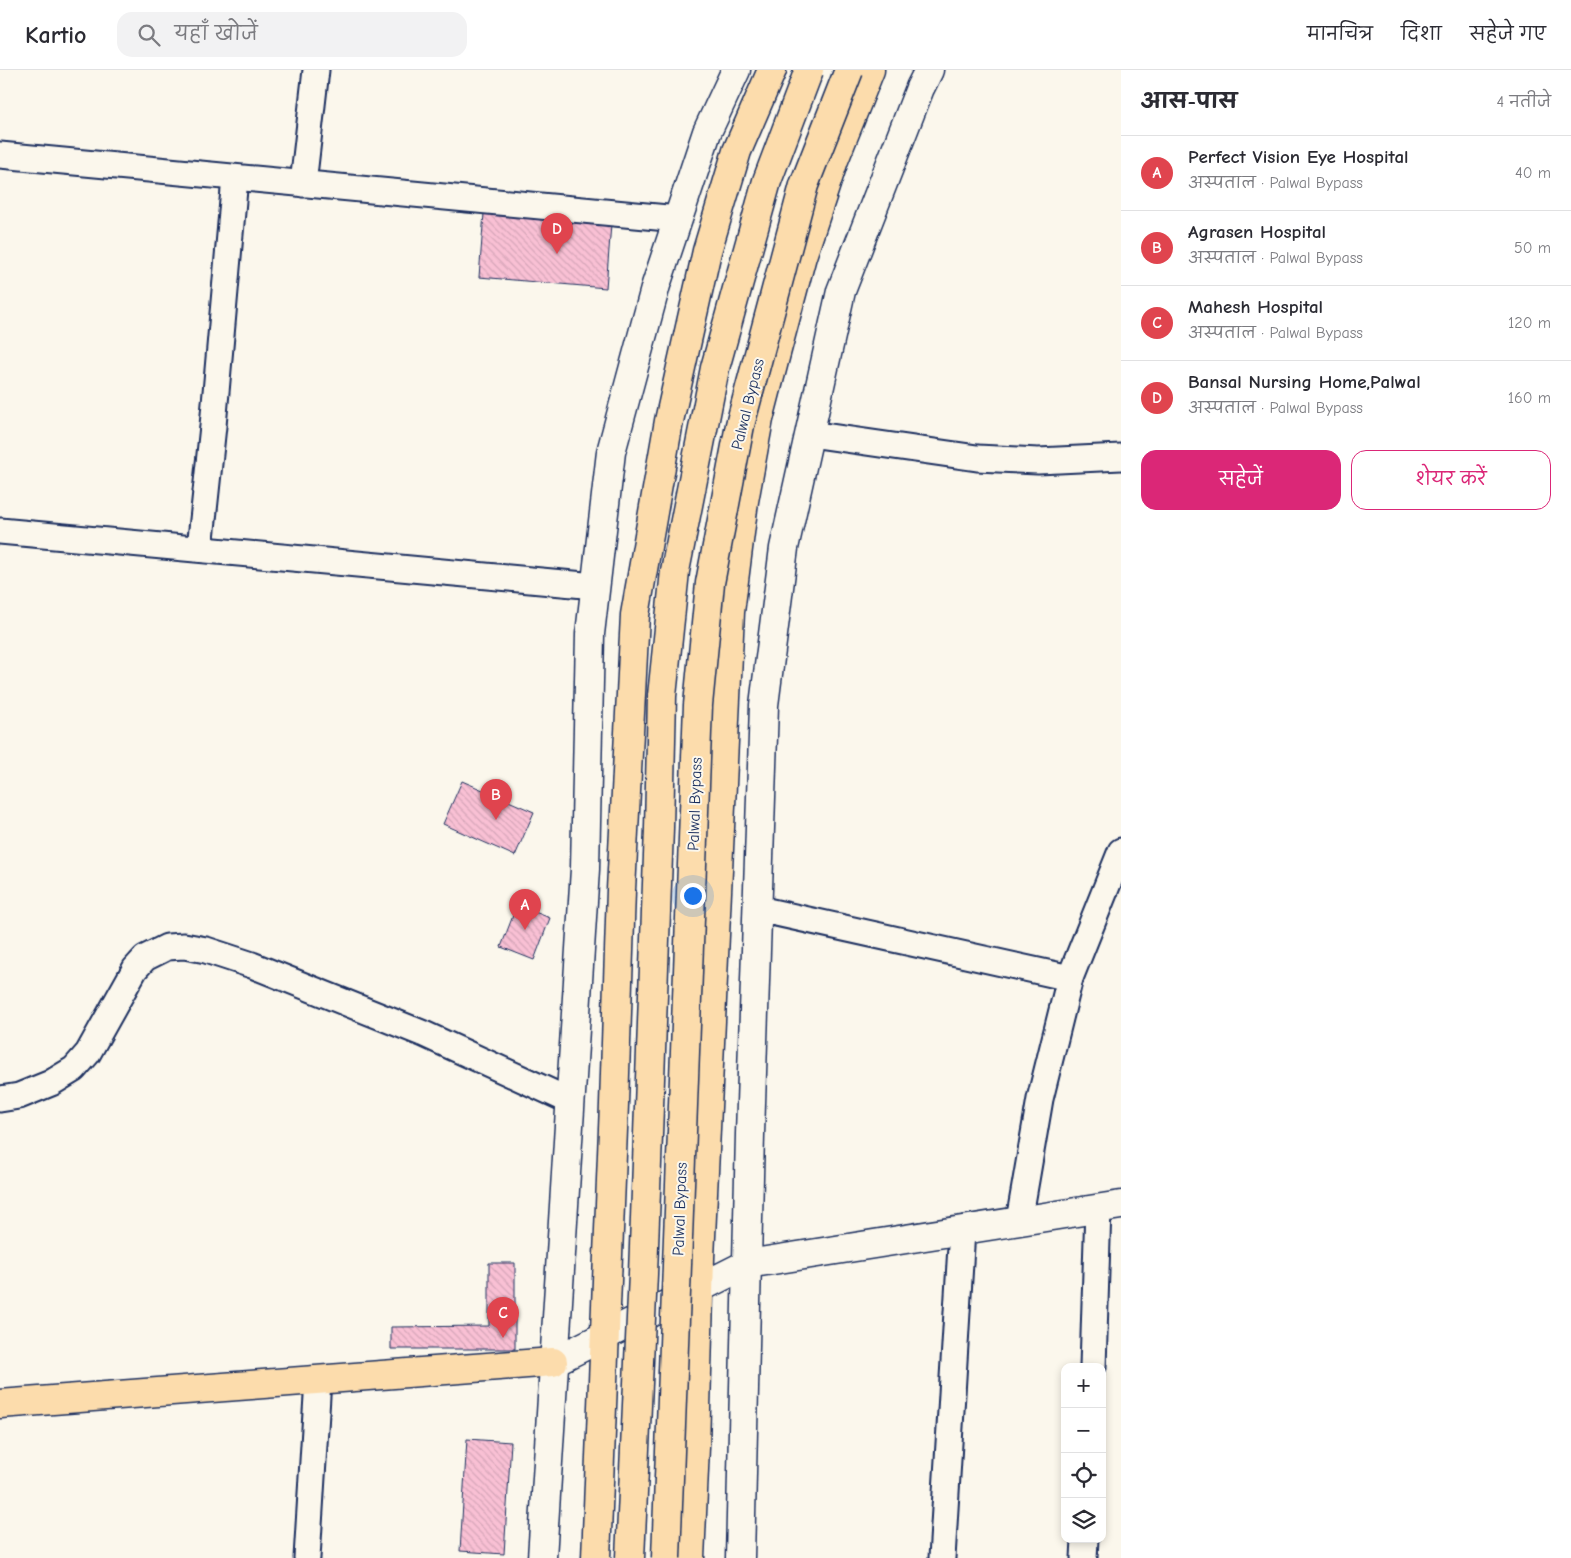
<!DOCTYPE html>
<html lang="hi">
<meta charset="utf-8">
<style>
body{margin:0;font-family:"Comic Neue","Playpen Sans Deva",sans-serif;background:#f2f2f3;color:#2b2b33}
.controls{position:absolute;right:15px;bottom:15px;display:grid;overflow:hidden;border-radius:10px;box-shadow:0 2px 8px #0003}
.controls button{width:45px;height:45px;display:grid;place-items:center;padding:0;border:0;border-bottom:1px solid #e1e1e2;background:#fff;color:#2b2b33;font:25px sans-serif}
.you{position:absolute;left:692px;top:825px;width:18px;height:18px;margin:-12px;border:4px solid #fff;border-radius:50%;background:#1a73e8;box-shadow:0 0 0 8px #1a73e833}
.badge{display:grid;place-items:center;width:32px;height:32px;border-radius:50%;background:#db2777;color:#fff;font-size:16px;font-weight:700}
.pin{position:absolute;translate:-50% -41px;filter:drop-shadow(0 1px 2px #0008)}
.pin::after{content:'';position:absolute;top:26px;width:18px;height:15px;background:inherit;clip-path:polygon(0 0,100% 0,50% 100%)}
.list{margin:0;padding:0;list-style:none}
h2{display:flex;justify-content:space-between;align-items:center;height:65px;margin:0;padding:0 20px;font-size:21px}
h2 small{font-size:16px;font-weight:400;color:#7c7c81}
.list li{display:grid;grid-template-columns:32px 1fr auto;gap:15px;align-items:center;box-sizing:border-box;height:75px;padding:0 20px;border-top:1px solid #e1e1e2}
.list b{display:block;font-size:19px;white-space:nowrap}
.list p{margin:0;font-size:16px;white-space:nowrap;color:#7c7c81}
.list em{font-size:16px;font-style:normal;color:#7c7c81}
.actions{display:flex;gap:10px;padding:15px 20px}
.actions a{flex:1;padding:11px 0;border:1px solid #db2777;border-radius:15px;text-align:center;font-size:18px;color:#db2777}
.actions .main{background:#db2777;color:#fff}
.icon{flex:none;width:28px;height:28px;fill:none;stroke:currentColor;stroke-width:2;stroke-linecap:round;stroke-linejoin:round}
.map{position:relative;flex:none;width:1121px;height:1488px;overflow:hidden}
header{display:flex;align-items:center;gap:30px;box-sizing:border-box;height:70px;padding:0 25px;background:#fff;border-bottom:1px solid #e1e1e2}
header strong{font-size:24px}
nav{display:flex;gap:28px;margin-inline-start:auto;font-size:18px}
.search{width:350px;height:45px;background:#f2f2f3;display:flex;align-items:center;gap:12px;box-sizing:border-box;padding:0 18px;border-radius:15px;color:#7c7c81;font-size:19px}
main{display:flex}
aside{flex:1;background:#fff}
.map>svg:first-child{display:block}
</style>
<header>
<strong>Kartio</strong>
<div class="search"><svg class="icon" aria-label="search" viewBox="0 0 24 24"><circle cx="10" cy="10" r="6"/><path d="M15 15l6 6"/></svg>यहाँ खोजें</div>
<nav><a>मानचित्र</a><a>दिशा</a><a>सहेजे गए</a></nav>
</header>
<main>
<div class="map">
<svg width="1121" height="1488" viewBox="0 0 1121 1488">
<defs>
<pattern id="building-back-hatch" width="6" height="6" patternUnits="userSpaceOnUse" patternTransform="scale(1.25)"><rect width="6" height="6" fill="#f9c0d4"/><path d="M-1 5l2 2M0 0l6 6M5-1l2 2" fill="none" stroke="#d5a5b8"/></pattern>
</defs>
<rect width="100%" height="100%" fill="#fbf7ec"/>
<filter id="ink" filterUnits="userSpaceOnUse"><feTurbulence type="fractalNoise" baseFrequency=".02" numOctaves="2"/><feDisplacementMap in="SourceGraphic" scale="10" xChannelSelector="R" yChannelSelector="G"/><feConvolveMatrix kernelMatrix="1 2 1 2 8 2 1 2 1" color-interpolation-filters="sRGB"/></filter>
<g filter="url(#ink)">
<!-- building -->
<g fill="url(#building-back-hatch)" stroke="#1b2f5e">
<polygon points="484,143 611,154 606,218 479,207"/>
<polygon points="462,711 534,742 515,786 443,754"/>
<polygon points="517,835 550,848 534,890 501,877"/>
<polygon points="489,1193 515,1193 515,1279 391,1279 391,1257 489,1256"/>
<polygon points="467,1369 511,1372 504,1484 460,1481"/>
</g>
<g fill="none" stroke-linecap="round" stroke-linejoin="round">
<defs>
<g id="minor">
<polyline points="0,85 678,149"/>
<polyline points="303,114 316,0"/>
<polyline points="810,364 977,388 1038,391 1121,387"/>
<polyline points="0,461 595,516"/>
<polyline points="200,478 213,356 235,108"/>
<polyline points="758,839 1070,908"/>
<polyline points="0,1029 19,1026 51,1013 74,999 88,983 135,899 145,888 167,877 184,876 206,880 252,895 424,964 570,1031"/>
<polyline points="1019,1151 1040,1029 1070,908 1121,781"/>
<polyline points="1093,1297 1098,1138"/>
<polyline points="307,1488 318,1310"/>
<polyline points="942,1488 962,1160"/>
<polyline points="1084,1488 1085,1469"/>
</g>
<g id="tertiary">
<polyline points="553,1292 747,1194 1121,1135"/>
<polyline points="542,1488 585,799 590,564 611,382 656,215 707,62 736,0"/>
<polyline points="740,1488 750,1064 764,635 784,478 841,221 920,18 929,0"/>
</g>
<g id="trunk">
<polyline points="0,1334 553,1292"/>
<polyline points="596,1488 614,1034 621,820 635,545 669,351 707,181 737,81 772,0"/>
<polyline points="690,1488 695,1377 700,1188 730,542 744,431 759,349 774,291 802,186 834,90 870,0"/>
</g>
</defs>
<!-- minor casing -->
<use href="#minor" stroke="#1b2f5e" stroke-width="29"/>
<!-- tertiary casing -->
<use href="#tertiary" stroke="#1b2f5e" stroke-width="31"/>
<!-- trunk casing -->
<use href="#trunk" stroke="#1b2f5e" stroke-width="31"/>
<!-- minor -->
<use href="#minor" stroke="#fbf7ec" stroke-width="25"/>
<!-- tertiary -->
<use href="#tertiary" stroke="#fbf7ec" stroke-width="28"/>
<!-- trunk -->
<use href="#trunk" stroke="#fcdcac" stroke-width="28"/>
<defs>
<g id="trunk-bridge">
<polyline points="630,1488 643,1204 659,758 662,626 675,501 715,298 767,111 809,0"/>
<polyline points="666,1488 698,635 710,513 740,355 804,115 849,0"/>
</g>
</defs>
<!-- trunk-bridge casing -->
<use href="#trunk-bridge" stroke="#1b2f5e" stroke-width="31" stroke-linecap="butt"/>
<!-- trunk-bridge -->
<use href="#trunk-bridge" stroke="#fcdcac" stroke-width="28"/>
</g>
</g>
<g text-anchor="middle" stroke-width="4" stroke-linejoin="round" paint-order="stroke">
<!-- street labels -->
<g font-size="16" fill="#1b2f5e" stroke="#fbf7ec">
<text transform="translate(747 334) rotate(-76)" y="6">Palwal Bypass</text>
<text transform="translate(694 734) rotate(-88)" y="6">Palwal Bypass</text>
<text transform="translate(679 1139) rotate(-88)" y="6">Palwal Bypass</text>
</g>
</g>
</svg>
<div class="controls">
<button>+</button>
<button>−</button>
<button><svg class="icon" aria-label="locate" viewBox="0 0 24 24"><circle cx="12" cy="12" r="6"/><path d="M12 2v4M12 18v4M2 12h4M18 12h4"/></svg></button>
<button><svg class="icon" aria-label="layers" viewBox="0 0 24 24"><path d="M12 4l9 5-9 5-9-5zM3 14l9 5 9-5"/></svg></button>
</div>
<div class="you"></div>
<div class="pin badge" style="left:525px;top:860px;background:#e0444e">A</div>
<div class="pin badge" style="left:496px;top:750px;background:#e0444e">B</div>
<div class="pin badge" style="left:503px;top:1268px;background:#e0444e">C</div>
<div class="pin badge" style="left:557px;top:184px;background:#e0444e">D</div>
</div>
<aside>
<h2>आस-पास<small>4 नतीजे</small></h2>
<ul class="list">
<li><span class="badge" style="background:#e0444e">A</span><div><b>Perfect Vision Eye Hospital</b><p>अस्पताल · Palwal Bypass</p></div><em>40 m</em></li>
<li><span class="badge" style="background:#e0444e">B</span><div><b>Agrasen Hospital</b><p>अस्पताल · Palwal Bypass</p></div><em>50 m</em></li>
<li><span class="badge" style="background:#e0444e">C</span><div><b>Mahesh Hospital</b><p>अस्पताल · Palwal Bypass</p></div><em>120 m</em></li>
<li><span class="badge" style="background:#e0444e">D</span><div><b>Bansal Nursing Home,Palwal</b><p>अस्पताल · Palwal Bypass</p></div><em>160 m</em></li>
</ul>
<div class="actions"><a class="main">सहेजें</a><a>शेयर करें</a></div>
</aside>
</main>
